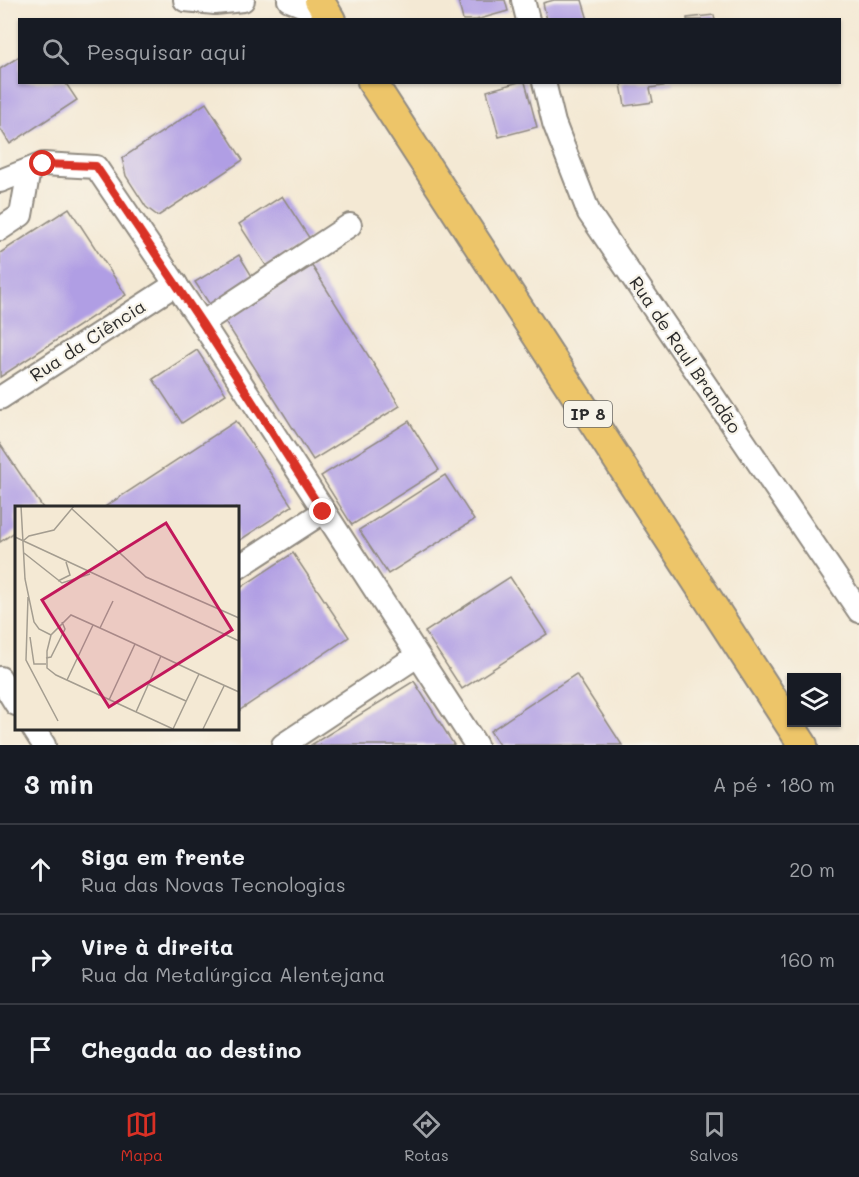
<!DOCTYPE html>
<html lang="pt">
<meta charset="utf-8">
<style>
body{margin:0;font-family:Mali,sans-serif;background:#242831;color:#f1f3f6}
.controls{position:absolute;right:18px;bottom:18px;display:grid;overflow:hidden;border-radius:0px;box-shadow:0 2px 4px #0004}
.controls button{width:54px;height:54px;display:grid;place-items:center;padding:0;border:0;border-bottom:2px solid #363941;background:#171b24;color:#f1f3f6;font:30px sans-serif}
.stop{position:absolute;width:18px;height:18px;margin:-14px;border:4px solid #d93025;border-radius:50%;background:#fff}
.stop.end{background:#d93025;border-color:#fff;box-shadow:0 2px 6px #0008}
.list{margin:0;padding:0;list-style:none}
h2{display:flex;justify-content:space-between;align-items:center;height:78px;margin:0;padding:0 24px;font-size:26px}
h2 small{font-size:20px;font-weight:400;color:#9ea1a6}
.list li{display:grid;grid-template-columns:39px 1fr auto;gap:18px;align-items:center;box-sizing:border-box;height:90px;padding:0 24px;border-top:2px solid #363941}
.list b{display:block;font-size:22px;white-space:nowrap}
.list p{margin:0;font-size:20px;white-space:nowrap;color:#9ea1a6}
.list em{font-size:20px;font-style:normal;color:#9ea1a6}
.icon{flex:none;width:33px;height:33px;fill:none;stroke:currentColor;stroke-width:2;stroke-linecap:round;stroke-linejoin:round}
.map{position:relative;flex:none;width:859px;height:745px;overflow:hidden}
.search{position:absolute;background:#171b24;box-shadow:0 2px 4px #0004;left:18px;right:18px;top:18px;height:66px;display:flex;align-items:center;gap:15px;box-sizing:border-box;padding:0 21px;border-radius:0px;color:#9ea1a6;font-size:22px}
.sheet{height:348px;background:#171b24}
nav{display:flex;justify-content:space-around;align-items:center;box-sizing:border-box;height:84px;border-top:2px solid #363941;background:#171b24;font-size:16px;color:#9ea1a6}
nav a{display:grid;justify-items:center;gap:3px}
nav .on{color:#d93025}
.map>svg:first-child{display:block}
</style>
<div class="map">
<svg width="859" height="745" viewBox="0 0 859 745">
<rect width="100%" height="100%" fill="#f7f3e8"/>
<filter id="ink" filterUnits="userSpaceOnUse"><feTurbulence type="fractalNoise" baseFrequency=".0167" numOctaves="2"/><feDisplacementMap in="SourceGraphic" scale="12" xChannelSelector="R" yChannelSelector="G"/><feConvolveMatrix kernelMatrix="1 2 1 2 8 2 1 2 1" color-interpolation-filters="sRGB"/></filter>
<filter id="wash" filterUnits="userSpaceOnUse"><feTurbulence type="fractalNoise" baseFrequency=".008" numOctaves="4" result="noise"/><feDisplacementMap in="SourceGraphic" scale="24" xChannelSelector="R" yChannelSelector="G"/><feGaussianBlur stdDeviation="1.35" result="paint"/><feColorMatrix in="noise" values="0 0 0 0 0 0 0 0 0 0 0 0 0 0 0 0 0 1.4 0 .05"/><feComposite in="paint" operator="in"/></filter>
<g filter="url(#wash)">
<rect width="100%" height="100%" fill="#f4e9d4"/>
<g id="blocks">
<!-- building -->
<g fill="#b09ee4">
<polygon points="458,0 505,0 508,11 476,20 463,20"/>
<polygon points="554,0 582,0 588,20 547,20 543,3"/>
<polygon points="714,15 715,20 687,20 687,18"/>
<polygon points="20,56 20,82 65,82 77,100 10,144 0,128 0,69"/>
<polygon points="519,82 525,82 537,127 499,137 487,91"/>
<polygon points="628,82 673,82 673,84 650,88 653,102 625,106 621,84"/>
<polygon points="206,103 243,160 158,216 146,207 126,176 122,158"/>
<polygon points="282,196 310,239 267,267 239,224"/>
<polygon points="69,208 126,295 0,377 0,253"/>
<polygon points="239,255 255,281 212,308 195,282"/>
<polygon points="312,266 400,406 313,460 225,321"/>
<polygon points="197,350 226,394 182,423 153,379"/>
<polygon points="236,421 292,506 237,542 237,508 108,508 106,506"/>
<polygon points="409,421 439,470 352,525 321,476"/>
<polygon points="0,444 43,508 16,508 16,531 0,542"/>
<polygon points="445,475 474,520 388,574 359,530"/>
<polygon points="293,553 349,637 237,712 237,590"/>
<polygon points="510,577 547,634 462,689 425,632"/>
<polygon points="576,674 622,745 499,745 490,731"/>
<polygon points="414,681 454,745 311,745"/>
</g>
</g>
</g>
<g filter="url(#ink)">
<use href="#blocks" fill-opacity="0" stroke="#908a80" stroke-width="1.5"/>
<g fill="none" stroke-linecap="round" stroke-linejoin="round">
<defs>
<g id="minor">
<polyline points="185,0 215,3 243,0"/>
<polyline points="289,0 304,6 320,20"/>
<polyline points="523,0 528,20"/>
<polyline points="544,82 554,123 589,213 859,611"/>
<polyline points="0,181 43,164 96,167 202,323 476,745"/>
<polyline points="0,229 21,215 29,170"/>
<polyline points="202,323 350,225"/>
<polyline points="0,398 176,284"/>
<polyline points="237,568 323,512"/>
<polyline points="0,678 16,704"/>
<polyline points="33,728 44,745"/>
<polyline points="283,745 417,656"/>
</g>
<g id="major">
<polyline points="319,0 331,20"/>
<polyline points="372,82 803,745"/>
</g>
</defs>
<!-- minor casing -->
<use href="#minor" stroke="#908a80" stroke-width="26"/>
<!-- major casing -->
<use href="#major" stroke="#908a80" stroke-width="32"/>
<!-- minor -->
<use href="#minor" stroke="#fff" stroke-width="22"/>
<!-- major -->
<use href="#major" stroke="#edc569" stroke-width="28"/>
</g>
</g>
<g fill="none" stroke-linecap="round" stroke-linejoin="round" filter="url(#ink)">
<!-- route -->
<polyline stroke="#d93025" stroke-width="8" points="43,164 96,166 202,323 323,512"/>
</g>
<g text-anchor="middle" stroke-width="4.5" stroke-linejoin="round" paint-order="stroke">
<!-- shield labels -->
<rect fill="#f7f3e8" stroke="#686764" stroke-width="1.5" x="564" y="401" width="48" height="26" rx="4.5"/>
<g font-size="16" font-weight="bold" fill="#2b2b2b">
<text x="588" y="420">IP 8</text>
</g>
<!-- street labels -->
<g font-size="18" fill="#2b2b2b" stroke="#f7f3e8">
<text transform="translate(88 341) rotate(-33)" y="6">Rua da Ciência</text>
<text transform="translate(685 355) rotate(56)" y="6">Rua de Raul Brandão</text>
</g>
</g>
<!-- overview -->
<g transform="translate(15 506)">
<rect width="224" height="224" fill="#f4e9d4"/>
<path fill="none" stroke="#a49d90" stroke-width="1.5" d="M 6,0 L 10,73 L 19,116 L 24,123 L 36,129M 57,3 L 131,71 L 224,112M 0,31 L 224,135M 8,35 L 14,30 L 39,24 L 59,0M 9,47 L 47,77 L 75,68M 43,75 L 55,69 L 51,56M 13,91 L 11,154 L 43,215M 85,122 L 98,95M 15,131 L 19,158 L 31,158M 31,152 L 36,151 L 50,123 L 47,116M 184,168 L 158,223 L 41,169 L 32,162 L 32,145 L 36,129 L 56,109 L 85,122 L 120,138 L 184,168 L 224,186M 52,174 L 78,119M 133,178 L 171,195M 94,194 L 120,138M 121,206 L 146,150M 188,223 L 209,180"/>
<path fill="#c2185b" fill-opacity="0.15" stroke="#c2185b" stroke-width="3" d="M 151,17 L 217,124 L 94,201 L 27,94 Z"/>
<rect width="224" height="224" fill="none" stroke="#2b2b2b" stroke-width="3"/>
</g>
</svg>
<div class="controls">
<button><svg class="icon" aria-label="layers" viewBox="0 0 24 24"><path d="M12 4l9 5-9 5-9-5zM3 14l9 5 9-5"/></svg></button>
</div>
<div class="stop" style="left:43px;top:164px"></div>
<div class="stop end" style="left:323px;top:512px"></div>
<div class="search"><svg class="icon" aria-label="search" viewBox="0 0 24 24"><circle cx="10" cy="10" r="6"/><path d="M15 15l6 6"/></svg>Pesquisar aqui</div>
</div>
<section class="sheet">
<h2>3 min<small>A pé · 180 m</small></h2>
<ul class="list">
<li><svg class="icon" aria-label="ahead" viewBox="0 0 24 24"><path d="M12 20V5M6 11l6-6 6 6"/></svg><div><b>Siga em frente</b><p>Rua das Novas Tecnologias</p></div><em>20 m</em></li>
<li><svg class="icon" aria-label="right" viewBox="0 0 24 24"><path d="M7 20v-9h11M14 6l5 5-5 5"/></svg><div><b>Vire à direita</b><p>Rua da Metalúrgica Alentejana</p></div><em>160 m</em></li>
<li><svg class="icon" aria-label="arrive" viewBox="0 0 24 24"><path d="M6 21V4h12l-3 4 3 4H6"/></svg><div><b>Chegada ao destino</b></div></li>
</ul>
</section>
<nav>
<a class="on"><svg class="icon" aria-label="map" viewBox="0 0 24 24"><path d="M3 6l6-2 6 2 6-2v14l-6 2-6-2-6 2zM9 4v14M15 6v14"/></svg>Mapa</a>
<a><svg class="icon" aria-label="directions" viewBox="0 0 24 24"><path d="M12 3l9 9-9 9-9-9zM9 14v-3h6M13 9l2 2-2 2"/></svg>Rotas</a>
<a><svg class="icon" aria-label="saved" viewBox="0 0 24 24"><path d="M7 4h10v16l-5-4-5 4z"/></svg>Salvos</a>
</nav>
